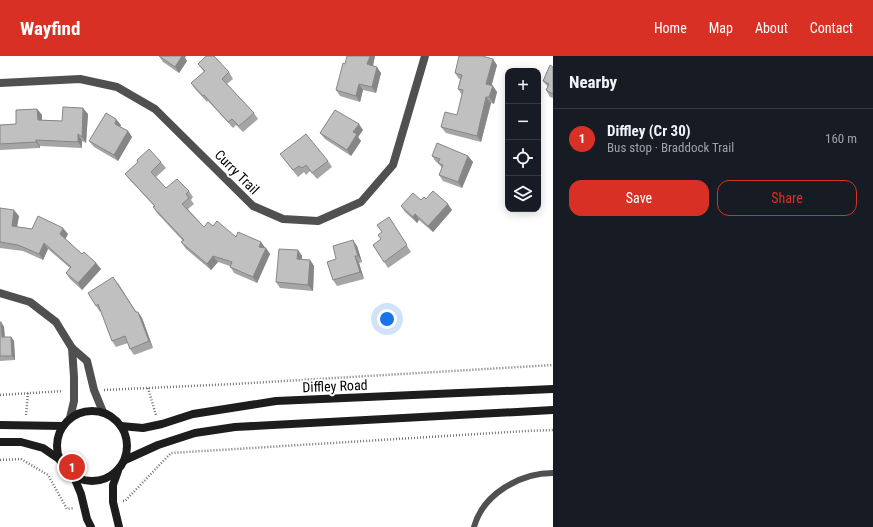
<!DOCTYPE html>
<meta charset="utf-8">
<style>
body{margin:0;font-family:"Roboto Condensed",sans-serif;background:#242831;color:#f1f3f6}
.controls{position:absolute;right:12px;top:12px;display:grid;overflow:hidden;border-radius:8px;box-shadow:0 2px 10px #0003}
.controls button{width:36px;height:36px;display:grid;place-items:center;padding:0;border:0;border-bottom:1px solid #363941;background:#171b24;color:#f1f3f6;font:20px sans-serif}
.you{position:absolute;left:387px;top:263px;width:14px;height:14px;margin:-10px;border:3px solid #fff;border-radius:50%;background:#1a73e8;box-shadow:0 0 0 6px #1a73e833}
.badge{display:grid;place-items:center;width:26px;height:26px;border-radius:50%;background:#d93025;color:#fff;font-size:13px;font-weight:700}
.pin{position:absolute;translate:-50% -50%;border:2px solid #fff;box-shadow:0 1px 4px #0006}
.list{margin:0;padding:0;list-style:none}
h2{display:flex;justify-content:space-between;align-items:center;height:52px;margin:0;padding:0 16px;font-size:17px}
h2 small{font-size:13px;font-weight:400;color:#9ea1a6}
.list li{display:grid;grid-template-columns:26px 1fr auto;gap:12px;align-items:center;box-sizing:border-box;height:60px;padding:0 16px;border-top:1px solid #363941}
.list b{display:block;font-size:15px;white-space:nowrap}
.list p{margin:0;font-size:13px;white-space:nowrap;color:#9ea1a6}
.list em{font-size:13px;font-style:normal;color:#9ea1a6}
.actions{display:flex;gap:8px;padding:12px 16px}
.actions a{flex:1;padding:9px 0;border:1px solid #d93025;border-radius:12px;text-align:center;font-size:14px;color:#d93025}
.actions .main{background:#d93025;color:#fff}
.icon{flex:none;width:22px;height:22px;fill:none;stroke:currentColor;stroke-width:2;stroke-linecap:round;stroke-linejoin:round}
.map{position:relative;flex:none;width:553px;height:471px;overflow:hidden}
header{display:flex;align-items:center;gap:24px;box-sizing:border-box;height:56px;padding:0 20px;background:#d93025;color:#fff}
header strong{font-size:19px}
nav{display:flex;gap:22px;margin-inline-start:auto;font-size:14px}
main{display:flex}
aside{flex:1;background:#171b24}
.map>svg:first-child{display:block}
</style>
<header>
<strong>Wayfind</strong>
<nav><a>Home</a><a>Map</a><a>About</a><a>Contact</a></nav>
</header>
<main>
<div class="map">
<svg width="553" height="471" viewBox="0 0 553 471">
<rect width="100%" height="100%" fill="#fff"/>
<g fill="none" stroke-linecap="round" stroke-linejoin="round">
<!-- path -->
<g stroke="#727272" stroke-width="2.5" stroke-dasharray="1 2" stroke-linecap="butt">
<polyline points="148,332 156,359"/>
<polyline points="104,334 234,328 553,309"/>
<polyline points="0,339 63,335"/>
<polyline points="26,359 28,337"/>
<polyline points="0,404 21,403 48,419 67,453 74,452"/>
<polyline points="123,445 125,445 171,397 526,375 553,374"/>
</g>
<!-- lane -->
<path stroke="#505050" stroke-width="6" d="M 474,471 C 483,438 520,417 553,417"/>
<!-- street -->
<g stroke="#505050" stroke-width="8">
<polyline points="0,27 80,23 117,31 155,53 253,150 283,163 318,165 361,146 393,109 425,0"/>
<polyline points="0,237 30,246 56,266 72,292 87,305 94,334 103,356"/>
<polyline points="70,362 74,345 74,321 72,292"/>
</g>
<!-- secondary -->
<g stroke="#1d1d1d" stroke-width="8">
<circle cx="92" cy="390" r="35"/>
<polyline points="0,369 63,370"/>
<polyline points="121,370 143,372 162,368 193,358 276,345 553,333"/>
<polyline points="0,386 21,386 43,392 59,403"/>
<polyline points="125,404 158,389 195,377 235,371 553,354"/>
<polyline points="118,415 113,429 113,446 119,471"/>
<polyline points="74,421 81,438 87,463 91,471"/>
</g>
</g>
<!-- wall -->
<g fill="#a5a5a5">
<polygon points="159,0 185,2 187,5 179,17 163,6"/>
<polygon points="375,0 373,9 381,17 376,37 363,34 360,46 340,40 336,34"/>
<polygon points="198,8 229,16 233,23 227,28 254,57 258,63 243,76 236,69 233,72 208,45 207,46 195,33 191,27 204,16"/>
<polygon points="497,9 492,29 497,36 494,48 491,47 481,86 446,77 441,71 457,59 462,39 458,33 460,23 459,23 455,17"/>
<polygon points="553,11 553,42 550,41 546,34 548,31 543,25"/>
<polygon points="37,53 42,59 42,64 62,65 88,58 86,87 82,85 82,92 40,90 40,92 0,94 0,69 16,68"/>
<polygon points="121,69 120,71 128,75 132,81 118,105 94,91 89,85"/>
<polygon points="363,74 358,81 361,85 351,100 325,83 320,77"/>
<polygon points="280,98 328,105 332,111 317,123 310,115 306,119 304,116 298,121"/>
<polygon points="432,100 468,100 473,106 462,132 443,125 439,119 442,112 438,107 436,106"/>
<polygon points="137,104 161,106 166,112 156,121 166,132 189,135 193,141 191,144 194,148 188,153 204,171 213,170 236,181 261,186 270,198 257,227 234,217 230,210 218,206 211,214 186,193 181,186 183,185 157,157 153,151 154,150 130,124 125,118 138,106"/>
<polygon points="426,143 452,154 433,176 419,164 417,167 405,156 401,150"/>
<polygon points="0,152 19,160 17,171 32,173 68,178 65,183 82,198 96,207 101,213 82,234 70,223 66,217 70,212 48,193 43,204 23,195 0,192"/>
<polygon points="389,161 411,196 388,212 373,189 381,183"/>
<polygon points="357,190 362,206 359,207 364,223 337,230 333,224 336,203"/>
<polygon points="298,194 302,200 302,204 310,204 314,210 313,235 280,232 276,226"/>
<polygon points="118,227 136,256 138,256 142,262 153,292 134,299 130,293 128,287 116,291 112,285 101,255 100,256 96,250"/>
<polygon points="0,266 1,266 4,271 5,281 11,281 14,285 15,304 0,305"/>
</g>
<!-- shaded-wall -->
<g fill="#868686">
<polygon points="182,0 186,0 185,2 187,5 179,17 175,11"/>
<polygon points="370,0 375,0 372,14 367,8"/>
<polygon points="493,3 497,9 490,34 486,28"/>
<polygon points="377,11 381,17 376,37 372,31"/>
<polygon points="359,28 363,34 360,46 356,40"/>
<polygon points="493,30 497,36 494,48 489,41"/>
<polygon points="486,41 491,47 481,86 477,80"/>
<polygon points="83,52 88,58 86,87 82,81"/>
<polygon points="37,53 42,59 42,70 38,64"/>
<polygon points="116,63 121,69 119,74 115,68"/>
<polygon points="359,68 363,74 358,81 361,85 351,100 347,94 353,76"/>
<polygon points="128,75 132,81 118,105 114,99"/>
<polygon points="78,78 82,85 82,92 78,86"/>
<polygon points="36,84 40,90 40,92 36,86"/>
<polygon points="468,100 473,106 462,132 458,126"/>
<polygon points="448,148 452,154 433,176 428,170"/>
<polygon points="14,154 19,160 16,176 12,170"/>
<polygon points="415,158 419,164 417,167 413,161"/>
<polygon points="63,172 68,178 65,184 60,178"/>
<polygon points="353,184 357,190 362,206 358,200"/>
<polygon points="261,186 265,192 259,191"/>
<polygon points="44,187 48,193 43,204 39,198"/>
<polygon points="266,192 270,198 257,227 253,221"/>
<polygon points="298,194 302,200 301,209 297,203"/>
<polygon points="213,200 218,206 211,214 207,208"/>
<polygon points="355,200 359,207 364,223 360,216"/>
<polygon points="310,204 314,210 313,235 308,229"/>
<polygon points="96,207 101,213 82,234 78,227"/>
<polygon points="113,221 140,262 138,256 142,262 153,292 149,285"/>
<polygon points="1,266 4,271 5,286 2,281"/>
<polygon points="11,281 14,285 15,304 12,300"/>
</g>
<!-- building -->
<g fill="#c0c0c0" stroke="#868686">
<polygon points="159,0 182,0 175,11"/>
<polygon points="206,0 214,0 229,16 222,23 254,57 239,70 232,63 228,66 204,39 203,40 191,27 205,15 198,8"/>
<polygon points="347,0 370,0 367,8 377,11 372,31 359,28 356,40 336,34 343,7 345,8"/>
<polygon points="459,0 482,0 493,3 486,28 493,30 489,41 486,41 477,80 441,71 445,56 457,59 463,34 458,33 462,19 455,17"/>
<polygon points="550,9 553,11 553,38 546,34 549,28 543,25"/>
<polygon points="63,51 83,52 82,81 78,78 78,86 36,84 36,86 0,88 0,69 16,68 16,54 37,53 38,64 62,65"/>
<polygon points="335,54 359,68 353,76 357,78 347,94 320,77"/>
<polygon points="106,57 116,63 115,68 128,75 114,99 89,85"/>
<polygon points="306,78 328,105 312,117 306,109 302,112 299,110 293,114 280,98"/>
<polygon points="437,87 468,100 458,126 439,119 443,109 438,107 440,103 432,100"/>
<polygon points="149,93 161,106 151,116 166,132 177,123 189,135 186,138 189,142 182,148 204,171 208,166 213,170 217,165 236,181 238,176 261,186 259,191 266,192 253,221 230,211 232,206 213,200 207,208 181,186 184,184 153,151 155,150 125,118 138,106 137,104"/>
<polygon points="433,135 448,148 428,170 415,158 413,161 401,150 413,137 421,144 424,141 426,143"/>
<polygon points="0,152 14,154 12,170 32,173 38,160 63,172 60,178 82,198 84,196 96,207 78,227 66,217 71,211 44,187 39,198 18,189 0,186"/>
<polygon points="389,161 407,189 384,206 373,189 381,183 378,179 382,176 377,169"/>
<polygon points="353,184 358,200 355,200 360,216 333,224 327,206 336,203 333,190"/>
<polygon points="279,193 298,194 297,203 310,204 308,229 276,226"/>
<polygon points="113,221 136,256 138,256 149,285 130,293 125,280 112,285 98,248 96,250 88,237"/>
<polygon points="0,266 1,266 2,281 11,281 12,300 0,300"/>
</g>
<g text-anchor="middle" stroke-width="4" stroke-linejoin="round" paint-order="stroke">
<!-- street labels -->
<g font-size="14" fill="#000" stroke="#fff">
<text transform="translate(237 116) rotate(45)" y="5">Curry Trail</text>
<text transform="translate(335 330) rotate(-2)" y="5">Diffley Road</text>
</g>
</g>
</svg>
<div class="controls">
<button>+</button>
<button>−</button>
<button><svg class="icon" aria-label="locate" viewBox="0 0 24 24"><circle cx="12" cy="12" r="6"/><path d="M12 2v4M12 18v4M2 12h4M18 12h4"/></svg></button>
<button><svg class="icon" aria-label="layers" viewBox="0 0 24 24"><path d="M12 4l9 5-9 5-9-5zM3 14l9 5 9-5"/></svg></button>
</div>
<div class="you"></div>
<div class="pin badge" style="left:72px;top:411px">1</div>
</div>
<aside>
<h2>Nearby<small></small></h2>
<ul class="list">
<li><span class="badge">1</span><div><b>Diffley (Cr 30)</b><p>Bus stop · Braddock Trail</p></div><em>160 m</em></li>
</ul>
<div class="actions"><a class="main">Save</a><a>Share</a></div>
</aside>
</main>
